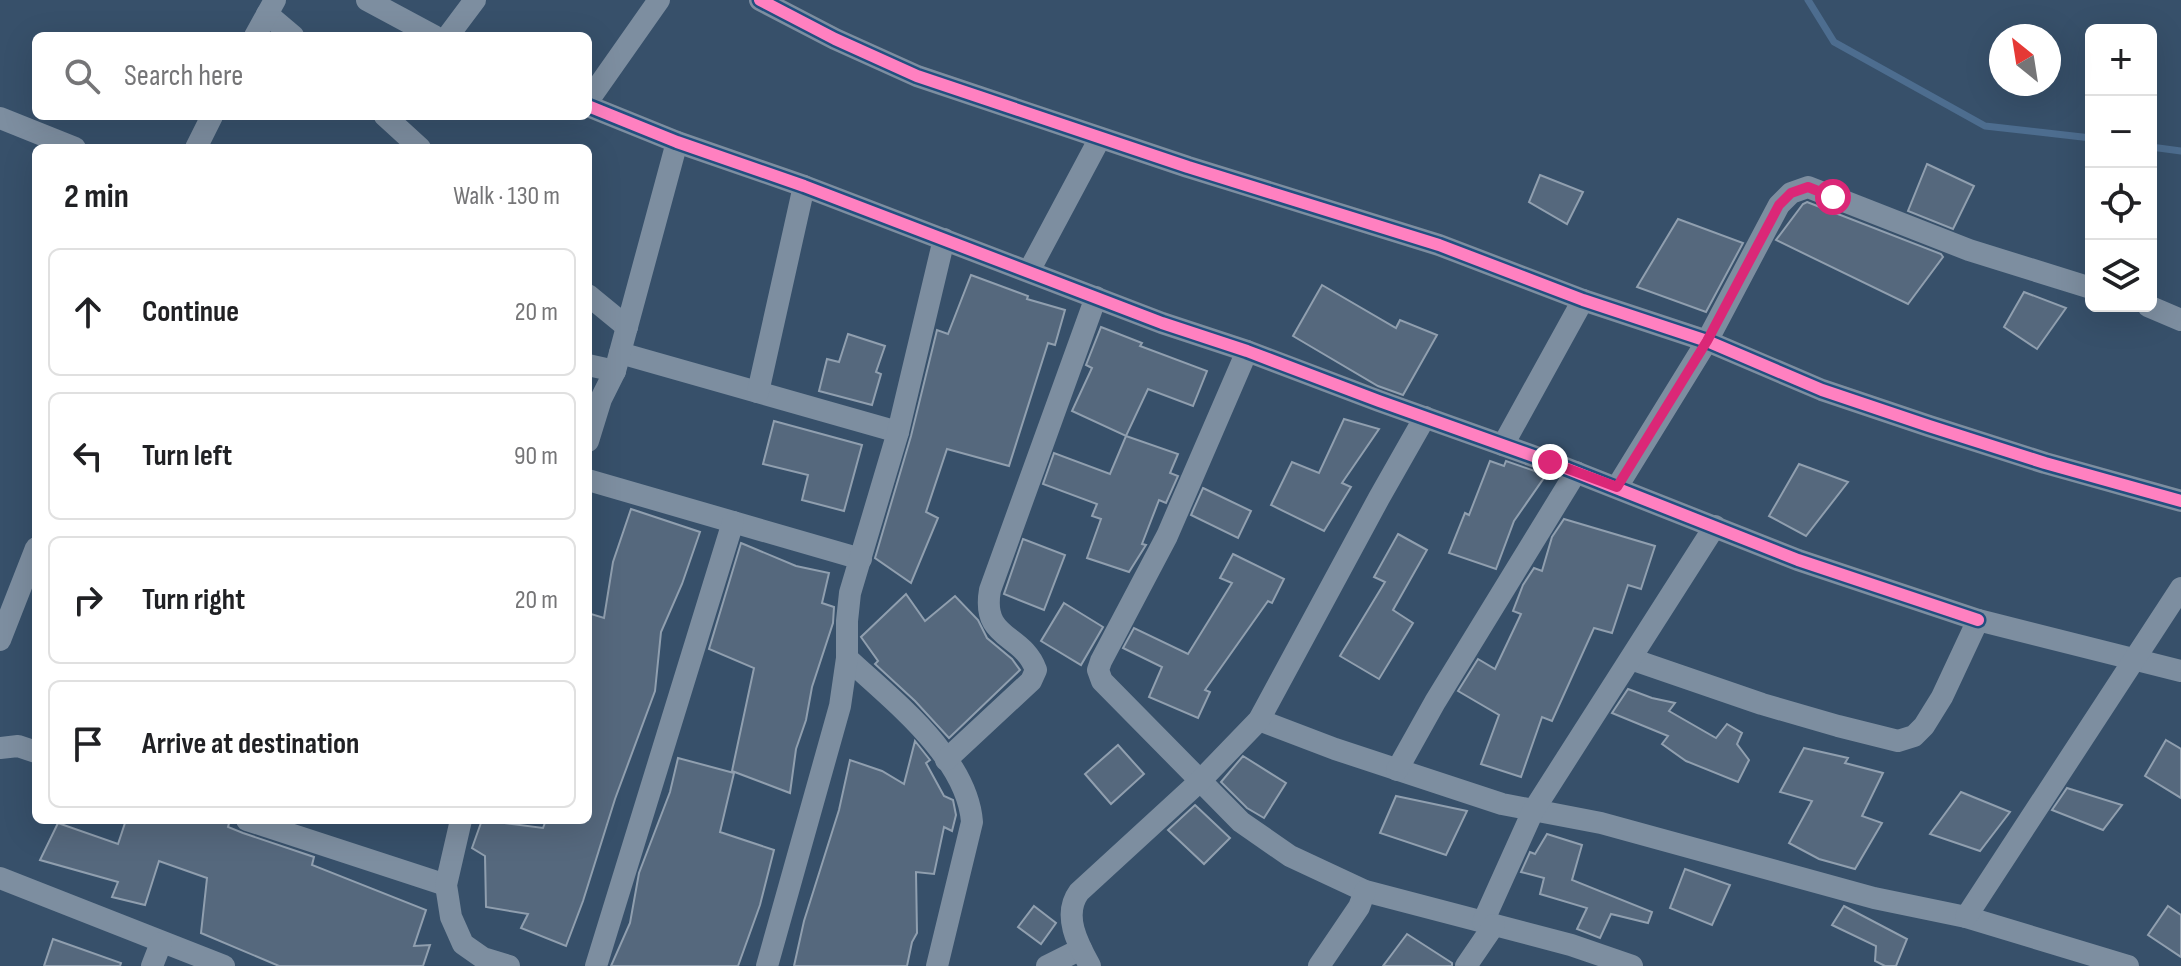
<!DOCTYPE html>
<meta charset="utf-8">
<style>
body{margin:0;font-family:"Sofia Sans Condensed",sans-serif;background:#f6f6f6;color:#202124}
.controls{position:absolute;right:24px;top:24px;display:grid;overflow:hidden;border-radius:12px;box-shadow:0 8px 32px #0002}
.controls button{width:72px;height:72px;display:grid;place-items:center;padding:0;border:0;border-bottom:2px solid #e0e0e0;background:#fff;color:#202124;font:40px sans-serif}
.compass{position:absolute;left:1989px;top:24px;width:72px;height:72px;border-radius:50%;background:#fff;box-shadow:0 8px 32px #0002;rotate:330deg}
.stop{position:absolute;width:24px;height:24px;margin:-18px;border:6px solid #db2777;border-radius:50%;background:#fff}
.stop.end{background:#db2777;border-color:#fff;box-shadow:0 2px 8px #0008}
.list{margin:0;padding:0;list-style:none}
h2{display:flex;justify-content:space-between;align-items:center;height:104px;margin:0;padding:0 32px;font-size:34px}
h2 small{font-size:26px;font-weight:400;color:#757577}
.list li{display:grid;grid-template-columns:52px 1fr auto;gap:24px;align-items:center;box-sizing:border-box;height:128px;margin:0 16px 16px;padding:0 16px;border:2px solid #e0e0e0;border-radius:12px}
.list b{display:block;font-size:30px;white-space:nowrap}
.list em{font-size:26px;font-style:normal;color:#757577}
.icon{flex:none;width:44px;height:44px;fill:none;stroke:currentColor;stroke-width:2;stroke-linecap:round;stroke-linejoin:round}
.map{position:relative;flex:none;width:2181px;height:966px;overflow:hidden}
.search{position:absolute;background:#fff;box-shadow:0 8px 32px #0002;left:32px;top:32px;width:560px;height:88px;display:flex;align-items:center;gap:20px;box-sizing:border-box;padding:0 28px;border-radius:12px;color:#757577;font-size:30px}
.panel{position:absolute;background:#fff;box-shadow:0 8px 32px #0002;left:32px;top:144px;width:560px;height:680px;border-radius:12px}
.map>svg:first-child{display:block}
</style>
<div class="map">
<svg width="2181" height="966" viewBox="0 0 2181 966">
<rect width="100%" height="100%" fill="#37506a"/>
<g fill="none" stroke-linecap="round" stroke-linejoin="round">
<!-- stream -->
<g stroke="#4d6d8f" stroke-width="7">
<polyline points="1808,0 1834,42 1985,126 2091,138"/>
<polyline points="2151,147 2181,151"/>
</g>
</g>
<!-- building -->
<g fill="#55687d" stroke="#909faf" stroke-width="2">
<polygon points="1927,164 1974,186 1953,229 1908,211"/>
<polygon points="1540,175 1583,192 1567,224 1529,202"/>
<polygon points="1807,202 1941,254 1943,257 1908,304 1776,240 1803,204"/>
<polygon points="1678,219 1743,243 1706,312 1637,287"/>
<polygon points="971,275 1028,296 1027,299 1065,310 1055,345 1048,343 1009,466 947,449 926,512 938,518 911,583 875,558 911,436 937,330 948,334"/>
<polygon points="1322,285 1396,328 1400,320 1437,335 1403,395 1378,386 1293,336"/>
<polygon points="2024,292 2066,308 2037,349 2004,327"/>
<polygon points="1101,327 1142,343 1140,346 1207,371 1193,406 1148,389 1126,436 1072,411 1092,368 1086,365"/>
<polygon points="848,334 885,346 876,372 881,374 872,405 819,391 827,359 839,362"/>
<polygon points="1344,419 1379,429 1342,483 1351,487 1324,531 1271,505 1292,462 1319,473"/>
<polygon points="774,421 862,445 844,511 802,500 808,475 763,464"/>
<polygon points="1126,436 1178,454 1170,473 1178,476 1166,503 1159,500 1142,544 1146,545 1129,572 1087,558 1101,519 1092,516 1097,504 1043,484 1054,453 1110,474"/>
<polygon points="1490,461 1504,466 1506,461 1546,475 1514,521 1496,569 1449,553 1465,513 1469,515"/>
<polygon points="1799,464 1848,482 1806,536 1769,516"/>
<polygon points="1203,488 1251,511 1238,538 1191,515"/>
<polygon points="631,509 700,532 682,584 661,632 655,691 615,799 583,901 566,946 521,928 528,914 486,907 485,856 472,848 482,820 543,828 546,820 588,820 588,613 604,618 613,562"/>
<polygon points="1564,519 1655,546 1641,589 1628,585 1612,633 1594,628 1552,721 1542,717 1521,777 1481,764 1499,715 1458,691 1478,659 1495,669 1521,614 1513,611 1523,585 1534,568 1542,571 1552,537"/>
<polygon points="1398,534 1427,550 1393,610 1413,623 1379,679 1340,656 1385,582 1374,577"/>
<polygon points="1023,539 1065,555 1044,610 1004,594"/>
<polygon points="741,543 796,566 829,573 822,603 834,607 833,623 812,687 806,720 796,749 790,793 732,771 754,668 709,649"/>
<polygon points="1233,554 1284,579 1272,603 1268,601 1205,690 1210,692 1198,718 1149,697 1162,667 1123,648 1134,628 1188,654 1232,583 1220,578"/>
<polygon points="906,594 925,621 955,596 978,620 987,638 1012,659 1020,670 949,738 915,701 875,664 878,661 861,637"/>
<polygon points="1064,603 1103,627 1081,665 1041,641"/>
<polygon points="1628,689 1652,698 1675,703 1669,711 1716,738 1727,724 1742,733 1737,744 1749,760 1738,782 1686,761 1662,744 1668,736 1612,713"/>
<polygon points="2166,740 2181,749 2181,798 2145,776"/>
<polygon points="915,741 930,760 926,763 944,796 953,800 956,815 952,831 944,827 934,874 916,872 917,933 912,942 907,966 794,966 804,921 839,810 850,760 882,771 904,784"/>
<polygon points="1118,745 1144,774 1111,804 1085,774"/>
<polygon points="1804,748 1848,758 1845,763 1883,773 1862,816 1882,823 1855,869 1819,859 1789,843 1812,801 1780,792"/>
<polygon points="1243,756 1286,783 1264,818 1247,808 1221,782"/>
<polygon points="678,758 734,773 720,832 774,850 760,905 738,966 611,966 630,923 639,873 670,792"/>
<polygon points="2067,788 2122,805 2103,830 2052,810"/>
<polygon points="1961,792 2010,812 1980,851 1930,834"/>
<polygon points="1396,796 1467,811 1446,855 1380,833"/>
<polygon points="1195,805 1230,838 1204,864 1168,830"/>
<polygon points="126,820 230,820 228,827 243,833 314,857 312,865 426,910 414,946 430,945 423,966 279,966 201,933 207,878 159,861 145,905 112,897 118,882 40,860 58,823 118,844"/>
<polygon points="1547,834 1582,845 1572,880 1652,912 1648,923 1611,914 1600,938 1577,929 1587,908 1540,894 1544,878 1521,872 1530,852 1535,854"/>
<polygon points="1685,869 1730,885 1712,925 1670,908"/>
<polygon points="1034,906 1056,923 1041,944 1018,927"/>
<polygon points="1844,906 1907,939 1896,966 1885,966 1875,961 1876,946 1832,925"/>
<polygon points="2168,906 2181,915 2181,957 2148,935"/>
<polygon points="1407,934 1452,963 1452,966 1383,966"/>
<polygon points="53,939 121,963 120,966 44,966"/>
</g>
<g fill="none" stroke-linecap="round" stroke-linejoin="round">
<!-- minor -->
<g stroke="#7d8ea0" stroke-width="22">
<polyline points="367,0 434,36"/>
<polyline points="760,0 835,39 917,76 1188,167 1439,245 1583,300 1707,341 1822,390 1929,426 2045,463 2181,501"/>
<polyline points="267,14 293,36"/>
<polyline points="255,36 275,0"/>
<polyline points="448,36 475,0"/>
<polyline points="588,101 659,0"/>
<polyline points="588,106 677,142 804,186 1162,323 1247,351 1379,401 1550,462 1798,560 1978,620"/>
<polyline points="385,116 420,148"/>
<polyline points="0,118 75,148"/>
<polyline points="196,148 212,116"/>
<polyline points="1029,271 1100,138"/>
<polyline points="588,295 627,327"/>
<polyline points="2148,306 2181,320"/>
<polyline points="1247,351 1167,536 1101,661 1098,670 1102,681 1241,822 1290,856 1365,891 1571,945 1632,966"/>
<polyline points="620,353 898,432"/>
<polyline points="588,365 615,371"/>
<polyline points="758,392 804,186"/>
<polyline points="588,441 601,399 615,371 677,142"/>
<polyline points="1503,445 1583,300"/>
<polyline points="588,480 861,559"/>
<polyline points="1617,487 1707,341 1779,205 1791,193 1808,187 1969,250 2091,288"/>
<polyline points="0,640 36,548"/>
<path d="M 847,658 C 892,700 967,757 972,822 L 937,966"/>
<polyline points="1631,659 1762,704 1838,726 1898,741 1914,736 1924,726 1942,697 1978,620 2181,671"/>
<polyline points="1259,720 1335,749 1502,804 1601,823 1874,898 1966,917 2128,966"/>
<polyline points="0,748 18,746 36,752"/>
<path d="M 946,760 L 1031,681 L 1036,670 C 1023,633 981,640 990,590 L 1096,297"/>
<polyline points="1397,770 1435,702 1576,472"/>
<polyline points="247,820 446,885"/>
<polyline points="461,820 446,885 451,917 463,944 483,958 509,966"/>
<polyline points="0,878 224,966"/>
<polyline points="1966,917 2181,588"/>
<polyline points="1483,922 1533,811 1715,526"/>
<polyline points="152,966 161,943"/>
<polyline points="596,966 733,522"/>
<polyline points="767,966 840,706 847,658 847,621 850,593 898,432 944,239"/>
<polyline points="1047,966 1081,949"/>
<path d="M 1090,966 C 1078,944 1062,915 1079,892 L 1200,781 L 1259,720 L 1379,498 L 1425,417"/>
<polyline points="1319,966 1359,907 1365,891"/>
<polyline points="1466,966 1494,925"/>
</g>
<defs>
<g id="cycleway">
<polyline points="760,0 835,39 917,76 1188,167 1439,245 1583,300 1707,341 1822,390 1929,426 2045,463 2181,501"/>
<polyline points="588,106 677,142 804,186 1162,323 1247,351 1379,401 1550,462 1798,560 1978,620"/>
</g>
</defs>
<!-- cycleway casing -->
<use href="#cycleway" stroke="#224f7f" stroke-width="17"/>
<!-- cycleway -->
<use href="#cycleway" stroke="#ff80c0" stroke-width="12"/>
</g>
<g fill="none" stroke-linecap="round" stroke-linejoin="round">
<!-- route -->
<polyline stroke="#db2777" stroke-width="10" points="1550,462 1617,487 1707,341 1779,205 1791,193 1808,187 1833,197"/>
</g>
</svg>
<div class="controls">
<button>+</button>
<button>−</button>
<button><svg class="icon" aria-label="locate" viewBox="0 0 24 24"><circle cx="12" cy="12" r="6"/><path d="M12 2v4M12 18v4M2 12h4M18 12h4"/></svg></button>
<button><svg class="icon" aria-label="layers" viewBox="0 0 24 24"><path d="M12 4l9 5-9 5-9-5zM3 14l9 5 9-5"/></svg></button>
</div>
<svg class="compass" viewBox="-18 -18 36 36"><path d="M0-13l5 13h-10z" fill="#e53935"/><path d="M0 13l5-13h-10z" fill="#757577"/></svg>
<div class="stop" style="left:1833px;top:197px"></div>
<div class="stop end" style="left:1550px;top:462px"></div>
<div class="search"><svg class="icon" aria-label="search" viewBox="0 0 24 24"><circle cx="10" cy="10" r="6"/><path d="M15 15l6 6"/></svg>Search here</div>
<section class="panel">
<h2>2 min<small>Walk · 130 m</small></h2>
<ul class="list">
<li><svg class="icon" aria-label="ahead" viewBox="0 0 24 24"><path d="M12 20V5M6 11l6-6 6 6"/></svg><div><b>Continue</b></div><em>20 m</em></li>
<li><svg class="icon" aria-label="left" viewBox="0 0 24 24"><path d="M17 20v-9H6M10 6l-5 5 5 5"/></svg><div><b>Turn left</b></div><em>90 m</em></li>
<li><svg class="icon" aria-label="right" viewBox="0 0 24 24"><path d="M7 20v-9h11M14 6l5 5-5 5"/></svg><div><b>Turn right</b></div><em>20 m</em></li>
<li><svg class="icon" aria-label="arrive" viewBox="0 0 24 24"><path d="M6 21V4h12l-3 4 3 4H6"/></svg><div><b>Arrive at destination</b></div></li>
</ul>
</section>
</div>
